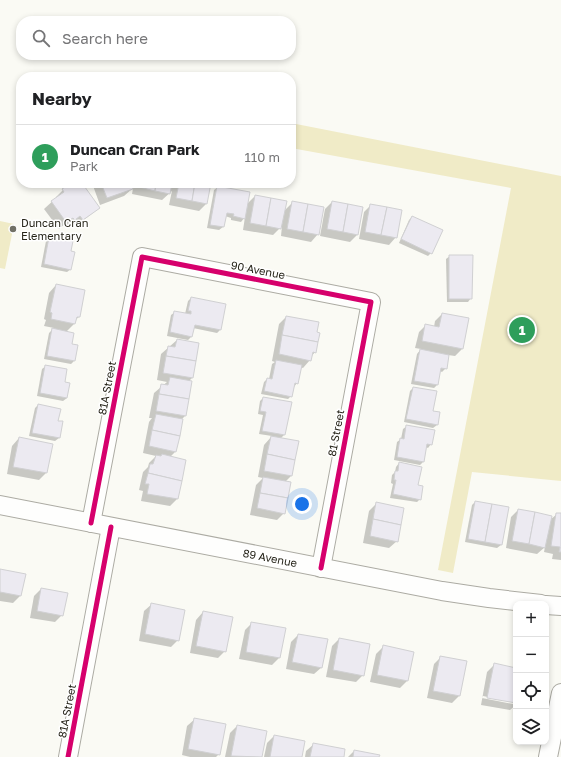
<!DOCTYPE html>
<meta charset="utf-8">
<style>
body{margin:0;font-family:"Golos Text",sans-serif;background:#f6f6f6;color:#202124}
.controls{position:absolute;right:12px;bottom:12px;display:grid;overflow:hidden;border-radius:8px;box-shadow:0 2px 6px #0003}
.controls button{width:36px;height:36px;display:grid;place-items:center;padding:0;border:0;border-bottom:1px solid #e0e0e0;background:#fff;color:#202124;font:20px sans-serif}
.you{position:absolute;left:302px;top:504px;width:14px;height:14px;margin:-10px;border:3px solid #fff;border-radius:50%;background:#1a73e8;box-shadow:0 0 0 6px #1a73e833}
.badge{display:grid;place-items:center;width:26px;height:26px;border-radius:50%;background:#111827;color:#fff;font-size:13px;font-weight:700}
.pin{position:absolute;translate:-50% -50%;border:2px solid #fff;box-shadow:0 1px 4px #0006}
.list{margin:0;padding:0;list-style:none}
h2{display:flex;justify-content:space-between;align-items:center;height:52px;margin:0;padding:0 16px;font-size:17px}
h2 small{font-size:13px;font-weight:400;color:#757577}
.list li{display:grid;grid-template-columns:26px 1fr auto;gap:12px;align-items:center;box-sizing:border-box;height:64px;padding:0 16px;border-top:1px solid #e0e0e0}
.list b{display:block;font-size:15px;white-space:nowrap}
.list p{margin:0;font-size:13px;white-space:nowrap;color:#757577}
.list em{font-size:13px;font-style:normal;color:#757577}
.icon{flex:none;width:22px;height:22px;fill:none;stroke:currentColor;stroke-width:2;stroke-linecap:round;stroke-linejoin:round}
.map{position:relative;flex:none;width:561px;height:757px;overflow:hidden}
.search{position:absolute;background:#fff;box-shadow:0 2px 6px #0003;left:16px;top:16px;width:280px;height:44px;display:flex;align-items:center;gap:10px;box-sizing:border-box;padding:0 14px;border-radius:16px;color:#757577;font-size:15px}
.panel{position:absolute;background:#fff;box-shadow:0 2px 6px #0003;left:16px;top:72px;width:280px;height:116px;border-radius:16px}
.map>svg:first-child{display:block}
</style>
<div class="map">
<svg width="561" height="757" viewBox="0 0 561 757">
<rect width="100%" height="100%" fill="#fafaf4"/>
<!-- green -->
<g fill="#f0ebc7">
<polygon points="291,123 561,176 561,481 472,472 453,573 438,570 511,188 291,148"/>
<polygon points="0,221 14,224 5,269 0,268"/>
</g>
<!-- shadow -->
<g fill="#0003" fill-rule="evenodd">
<polygon points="72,183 80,183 99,208 76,226 73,222 67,227 65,224 59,229 44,209 56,198 56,197 63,190"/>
<polygon points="92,183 132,183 132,184 130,186 132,189 124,196 100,205"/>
<polygon points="134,183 210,183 206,204 199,211 169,205 172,191 162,200 132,194"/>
<polygon points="218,187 247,204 255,196 284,211 293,202 318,234 311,242 281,236 282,226 273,235 243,230 245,217 241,222 231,220 231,218 225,216 223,227 219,230 207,228 214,190"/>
<polygon points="332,202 357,235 350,242 320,236 325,209"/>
<polygon points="371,205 396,237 389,245 359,239 364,212"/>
<polygon points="412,217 431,253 428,256 399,243 409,220"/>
<polygon points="50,238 69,252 71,269 67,272 41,267 46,241"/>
<polygon points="450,256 471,298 468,302 447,302 446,259"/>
<polygon points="56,285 79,317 75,320 74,324 66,332 71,345 74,361 71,364 44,359 49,333 54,328 44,326 46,320 44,319 49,293"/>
<polygon points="191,298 220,330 217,333 193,328 191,337 188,340 167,336 171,315 175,312 185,314 188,301"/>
<polygon points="442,314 468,319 462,349 455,356 448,355 446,368 442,372 440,371 437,385 434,388 411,384 417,354 421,349 415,348 419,332 426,325 434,327 435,321"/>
<polygon points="286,317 315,352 311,357 310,360 303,368 300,367 297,383 294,387 291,396 288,399 261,394 264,382 267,379 269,379 272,364 275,362 272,361 279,324"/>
<polygon points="177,340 192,378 188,382 191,382 185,416 181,420 175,452 170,457 177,499 170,506 141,501 143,491 139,490 143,472 148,467 149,463 156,456 143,453 149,422 152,418 149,418 154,393 167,382 157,380 161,354"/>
<polygon points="46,366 64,383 67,398 63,401 37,396 42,369"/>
<polygon points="413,388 432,412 437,425 433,428 404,422 410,391"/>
<polygon points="263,398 284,435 280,439 291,476 285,482 284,513 277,520 250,515 256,485 263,478 258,477 264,445 272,436 259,434 263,415 258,414 260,401"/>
<polygon points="38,405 57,421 62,422 59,438 55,441 29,436 35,408"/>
<polygon points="407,426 431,444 428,448 426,447 423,462 420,465 394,460 397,442 401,439 403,429"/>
<polygon points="19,438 52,445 46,473 39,480 7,474 12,446"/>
<polygon points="399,463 417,486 420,499 417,502 390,498 393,484 391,483 392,475 395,472 396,467"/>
<polygon points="475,502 501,545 497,548 465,542 472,505"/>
<polygon points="376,504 397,541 389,548 363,543 369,511"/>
<polygon points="518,510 550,520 557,514 561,514 561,560 552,559 553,554 544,552 545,547 537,554 506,548 511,517"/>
<polygon points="0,570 24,574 20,596 13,603 0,601"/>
<polygon points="41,589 62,615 55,622 30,618 34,596"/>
<polygon points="152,604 178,640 171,647 139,641 144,611"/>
<polygon points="203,612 225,651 218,658 190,653 196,620"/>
<polygon points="252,623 285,629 279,658 272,665 239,659 245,630"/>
<polygon points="298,635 322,667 314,674 286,669 291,642"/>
<polygon points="339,639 363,675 356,682 326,677 332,646"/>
<polygon points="383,647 412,652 407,681 400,688 370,682 376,654"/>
<polygon points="441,657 459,696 452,703 427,698 434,664"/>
<path d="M 494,665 L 516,669 L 516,705 L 510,710 L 481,705 L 487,672 ZM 483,696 L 513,702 L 513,704 L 482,698 Z"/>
<polygon points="195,719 219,754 216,757 190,757 182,755 187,726"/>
<polygon points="237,726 266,732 261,757 225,757 230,733"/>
<polygon points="274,736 301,757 264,757 267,743"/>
<polygon points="314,744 343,757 305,757 306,751"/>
<polygon points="354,751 378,757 348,757"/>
</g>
<!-- building -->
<g fill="#eceaf1" stroke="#d0d0d2">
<polygon points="71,183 82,183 100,208 83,220 80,216 75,220 73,218 66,222 51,201 64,192 62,189"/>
<polygon points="101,183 133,183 133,184 131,185 133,189 107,198"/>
<polygon points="140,183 156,183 155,191 139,187"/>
<polygon points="156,183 172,183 170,194 155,191"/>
<polygon points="179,183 195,183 192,201 176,198"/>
<polygon points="195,183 211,183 207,204 192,201"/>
<polygon points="217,186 250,192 245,219 233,216 234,214 227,213 224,227 210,225"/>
<polygon points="255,195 271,198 266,226 250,223"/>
<polygon points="271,198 287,201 281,229 266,226"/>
<polygon points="292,201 308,204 303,232 287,229"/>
<polygon points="332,201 348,204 343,232 327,229"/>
<polygon points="308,204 324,207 319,235 303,232"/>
<polygon points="348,204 363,207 358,235 343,232"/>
<polygon points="370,204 387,207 381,235 365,232"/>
<polygon points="387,207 402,210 397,238 381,235"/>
<polygon points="412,216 443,230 432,254 401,239"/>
<polygon points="49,237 73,241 71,251 75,252 71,270 44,264"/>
<polygon points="449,255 473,255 472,299 449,299"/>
<polygon points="56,284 85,290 80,317 77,317 75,324 51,319 52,313 50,312"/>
<polygon points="191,297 226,304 221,330 195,325 192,337 170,332 174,311 191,314 191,311 188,311"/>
<polygon points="442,313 469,318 463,349 422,341 425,324 439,327"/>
<polygon points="286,316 319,322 317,332 320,333 318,342 282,335"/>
<polygon points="52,328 74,333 72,344 78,345 75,361 47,356"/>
<polygon points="282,335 318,342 316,353 313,352 311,361 279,354"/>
<polygon points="177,339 199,343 196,361 166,356 168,346 175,347"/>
<polygon points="420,349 449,355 447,369 441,368 438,385 414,381"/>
<polygon points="166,356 196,361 193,378 163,373"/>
<polygon points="276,360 302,365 298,384 295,383 292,397 264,391 267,378 272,379"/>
<polygon points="45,365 67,369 65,382 70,383 67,398 40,393"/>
<polygon points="170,377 192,381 189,399 159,394 161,384 168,385"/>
<polygon points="413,387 437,391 433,411 440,412 438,425 406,419"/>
<polygon points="159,394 189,399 186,416 156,411"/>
<polygon points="263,397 292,402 285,435 262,431 266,412 260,411"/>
<polygon points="38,404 61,409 58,421 63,421 60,438 32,433"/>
<polygon points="156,414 183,419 180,436 152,430"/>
<polygon points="406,425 435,430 432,445 427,444 424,462 397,457 400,438 404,439"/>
<polygon points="152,430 180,436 176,452 149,446"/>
<polygon points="271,436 299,441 295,460 267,454"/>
<polygon points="19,437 53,444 47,473 13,467"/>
<polygon points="162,454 186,460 182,481 148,473 150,464 153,464 156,455 161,456"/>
<polygon points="267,454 295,460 292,476 264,471"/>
<polygon points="399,462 422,467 418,485 423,486 421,500 393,494 396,480 394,480 395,471 398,471"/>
<polygon points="148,473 182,481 178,499 147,494 149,484 145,484"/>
<polygon points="263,477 291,482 288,498 260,493"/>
<polygon points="260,493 288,498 285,514 257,508"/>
<polygon points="475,501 492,504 485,542 468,539"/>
<polygon points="376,502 404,508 401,525 373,519"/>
<polygon points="492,504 509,507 502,545 485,542"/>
<polygon points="518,509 535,512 529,544 512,541"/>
<polygon points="535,512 552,516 545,548 529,544"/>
<polygon points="556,513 561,513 561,552 559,552 560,547 551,546"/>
<polygon points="373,519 401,525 398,542 370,536"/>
<polygon points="0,569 26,574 21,596 0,592"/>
<polygon points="41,588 68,593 63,616 37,611"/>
<polygon points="151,603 185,610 179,641 145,634"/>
<polygon points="203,611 233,617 226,652 196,646"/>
<polygon points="251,622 286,628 280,658 246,652"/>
<polygon points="298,634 328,639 322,668 292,662"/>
<polygon points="339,638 370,644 364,676 333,670"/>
<polygon points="383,645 414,652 408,681 377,675"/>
<polygon points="440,656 467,661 460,696 433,691"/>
<polygon points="494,663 516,668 516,703 487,698"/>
<polygon points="194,718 226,724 220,755 188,749"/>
<polygon points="237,725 267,731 262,757 231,756"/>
<polygon points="274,735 305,741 302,757 270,757"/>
<polygon points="313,743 345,749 344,757 310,757"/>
<polygon points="354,750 380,755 379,757 353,757"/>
</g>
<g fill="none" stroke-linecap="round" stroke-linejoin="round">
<defs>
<g id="street">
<polyline points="0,505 442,591 489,598 541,604"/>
<polyline points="91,523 142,257 371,302 321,568"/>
<polyline points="546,605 561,606"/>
<polyline points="68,757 111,527"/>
<polyline points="548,757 561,693"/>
</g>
</defs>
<!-- street casing -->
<use href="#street" stroke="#acaba3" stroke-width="20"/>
<!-- street -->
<use href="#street" stroke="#fefefd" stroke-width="18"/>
<defs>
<g id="cycleway">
<polyline points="91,523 142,257 371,302 321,568"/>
<polyline points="68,757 111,527"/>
</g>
</defs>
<!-- cycleway casing -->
<use href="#cycleway" stroke="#fff" stroke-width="8"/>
<!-- cycleway -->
<use href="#cycleway" stroke="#d6006c" stroke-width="5"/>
</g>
<!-- markers -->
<circle fill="#717066" stroke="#fff" stroke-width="1.5" cx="13" cy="229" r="4"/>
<g text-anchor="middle" stroke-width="3" stroke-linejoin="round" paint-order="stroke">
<!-- poi labels -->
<g font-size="11" fill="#27251a" stroke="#fff" text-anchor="start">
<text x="21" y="227">Duncan Cran<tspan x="21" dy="13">Elementary</tspan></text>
</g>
<!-- street labels -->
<g font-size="11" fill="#27251a" stroke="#fff">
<text transform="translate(258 270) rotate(11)" y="4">90 Avenue</text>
<text transform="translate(107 388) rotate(-79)" y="4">81A Street</text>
<text transform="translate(336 433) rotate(-79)" y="4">81 Street</text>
<text transform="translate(270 558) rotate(11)" y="4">89 Avenue</text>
<text transform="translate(67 711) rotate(-79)" y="4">81A Street</text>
</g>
</g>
</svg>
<div class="controls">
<button>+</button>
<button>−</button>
<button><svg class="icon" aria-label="locate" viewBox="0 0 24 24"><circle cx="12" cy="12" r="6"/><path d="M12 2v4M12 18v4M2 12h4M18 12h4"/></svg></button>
<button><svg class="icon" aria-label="layers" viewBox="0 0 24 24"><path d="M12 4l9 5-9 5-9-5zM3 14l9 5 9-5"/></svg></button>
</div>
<div class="you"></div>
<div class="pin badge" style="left:522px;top:330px;background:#2e9e5b">1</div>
<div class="search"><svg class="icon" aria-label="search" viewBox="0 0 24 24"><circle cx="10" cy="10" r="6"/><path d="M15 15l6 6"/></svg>Search here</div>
<section class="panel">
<h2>Nearby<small></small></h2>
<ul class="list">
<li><span class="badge" style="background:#2e9e5b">1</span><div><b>Duncan Cran Park</b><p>Park</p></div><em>110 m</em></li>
</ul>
</section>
</div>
